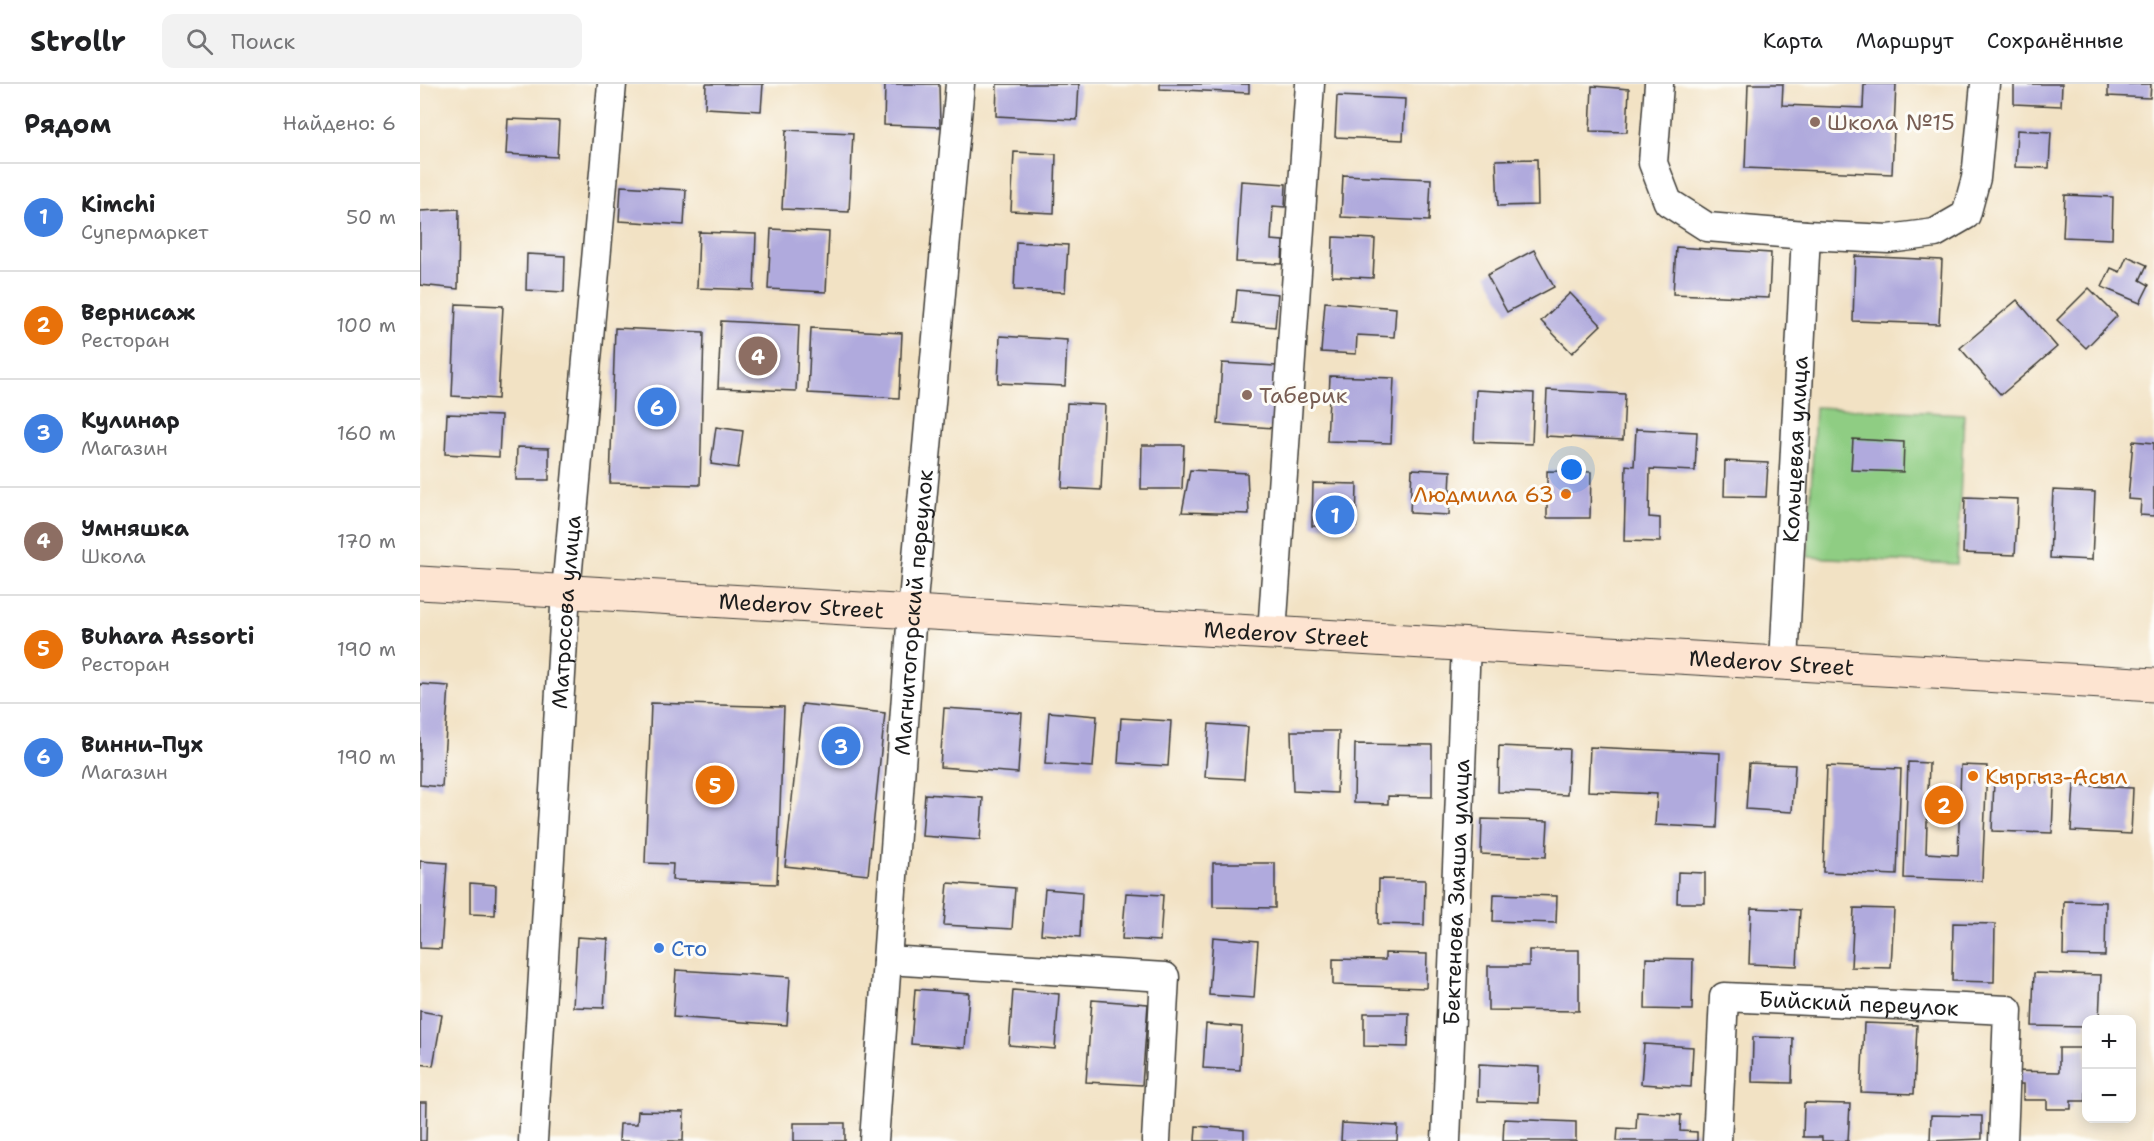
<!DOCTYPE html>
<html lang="ru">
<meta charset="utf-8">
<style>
body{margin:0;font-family:"Shantell Sans",sans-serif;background:#f2f2f2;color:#202124}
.controls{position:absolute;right:18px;bottom:18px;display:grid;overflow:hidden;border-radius:12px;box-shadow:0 3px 15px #0003}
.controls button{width:54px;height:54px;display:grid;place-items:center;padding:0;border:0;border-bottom:2px solid #e0e0e0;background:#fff;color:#202124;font:30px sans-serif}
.you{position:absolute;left:1152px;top:386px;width:21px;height:21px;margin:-15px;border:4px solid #fff;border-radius:50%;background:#1a73e8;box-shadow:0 0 0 9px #1a73e833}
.badge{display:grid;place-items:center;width:39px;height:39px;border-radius:50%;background:#b5179e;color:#fff;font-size:20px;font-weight:700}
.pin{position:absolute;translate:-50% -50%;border:3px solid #fff;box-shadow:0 2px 6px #0006}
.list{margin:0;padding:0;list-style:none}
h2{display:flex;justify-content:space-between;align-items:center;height:78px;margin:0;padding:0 24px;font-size:26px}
h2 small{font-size:20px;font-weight:400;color:#757577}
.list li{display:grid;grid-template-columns:39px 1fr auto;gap:18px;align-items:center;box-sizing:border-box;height:108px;padding:0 24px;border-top:2px solid #e0e0e0}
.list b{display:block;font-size:22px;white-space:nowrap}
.list p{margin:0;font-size:20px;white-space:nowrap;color:#757577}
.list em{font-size:20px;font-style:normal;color:#757577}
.icon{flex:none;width:33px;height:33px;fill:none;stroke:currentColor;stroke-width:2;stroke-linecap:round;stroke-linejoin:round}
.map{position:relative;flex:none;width:1734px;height:1057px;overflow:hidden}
header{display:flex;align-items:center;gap:36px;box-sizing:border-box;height:84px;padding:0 30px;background:#fff;border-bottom:2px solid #e0e0e0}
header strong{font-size:28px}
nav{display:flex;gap:33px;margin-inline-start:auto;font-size:21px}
.search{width:420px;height:54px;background:#f2f2f2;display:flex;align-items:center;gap:15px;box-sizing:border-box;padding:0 21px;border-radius:12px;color:#757577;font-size:22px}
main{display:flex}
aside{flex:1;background:#fff}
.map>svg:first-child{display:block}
</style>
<header>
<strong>Strollr</strong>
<div class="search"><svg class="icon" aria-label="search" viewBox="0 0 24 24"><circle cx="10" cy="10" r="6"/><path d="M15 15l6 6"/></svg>Поиск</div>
<nav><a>Карта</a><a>Маршрут</a><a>Сохранённые</a></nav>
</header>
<main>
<aside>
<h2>Рядом<small>Найдено: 6</small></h2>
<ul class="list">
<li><span class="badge" style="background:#3f7fe0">1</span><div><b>Kimchi</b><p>Супермаркет</p></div><em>50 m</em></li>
<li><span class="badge" style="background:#e8710a">2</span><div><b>Вернисаж</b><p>Ресторан</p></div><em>100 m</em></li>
<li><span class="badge" style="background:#3f7fe0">3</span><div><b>Кулинар</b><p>Магазин</p></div><em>160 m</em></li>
<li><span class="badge" style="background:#8d6e63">4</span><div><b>Умняшка</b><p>Школа</p></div><em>170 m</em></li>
<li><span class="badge" style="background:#e8710a">5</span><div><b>Buhara Assorti</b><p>Ресторан</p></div><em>190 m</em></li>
<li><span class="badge" style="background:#3f7fe0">6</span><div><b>Винни-Пух</b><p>Магазин</p></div><em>190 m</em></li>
</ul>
</aside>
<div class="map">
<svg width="1734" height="1057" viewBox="0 0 1734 1057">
<rect width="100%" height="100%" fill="#fdfcf7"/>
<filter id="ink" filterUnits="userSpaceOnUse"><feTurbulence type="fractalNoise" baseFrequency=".0167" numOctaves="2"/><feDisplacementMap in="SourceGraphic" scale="12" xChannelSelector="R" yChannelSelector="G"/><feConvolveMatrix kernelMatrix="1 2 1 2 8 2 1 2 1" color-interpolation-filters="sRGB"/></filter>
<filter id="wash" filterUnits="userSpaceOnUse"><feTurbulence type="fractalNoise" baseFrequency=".008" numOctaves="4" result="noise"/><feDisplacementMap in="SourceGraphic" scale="24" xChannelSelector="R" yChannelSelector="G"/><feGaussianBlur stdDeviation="1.35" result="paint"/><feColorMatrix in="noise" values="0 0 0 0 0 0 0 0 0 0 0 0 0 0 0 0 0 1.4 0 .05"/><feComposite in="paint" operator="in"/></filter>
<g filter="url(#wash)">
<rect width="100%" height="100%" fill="#f2e2c4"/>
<!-- green -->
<polygon fill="#8fcd83" stroke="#567450" stroke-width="1.5" points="1395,323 1544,330 1537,480 1388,473"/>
<g id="blocks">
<!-- building -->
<g fill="#b0aadd">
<polygon points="286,0 343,0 341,27 285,24"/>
<polygon points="465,0 519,0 520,43 464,41"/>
<polygon points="577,0 659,0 657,36 576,32"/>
<polygon points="740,0 829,0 829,9 740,5"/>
<polygon points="1328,0 1363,0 1362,21 1443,24 1444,0 1476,0 1472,90 1325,84"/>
<polygon points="1594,0 1642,0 1641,22 1594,20"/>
<polygon points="1688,0 1731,0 1730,14 1688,12"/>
<polygon points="1172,2 1209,5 1207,48 1170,47"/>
<polygon points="917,12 985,15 983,56 915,53"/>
<polygon points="88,35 139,37 137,73 86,70"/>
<polygon points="366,46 433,49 429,128 362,125"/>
<polygon points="1597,46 1631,48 1629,84 1595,83"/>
<polygon points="594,68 636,70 634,129 591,127"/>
<polygon points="1117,75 1118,121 1078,122 1076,76"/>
<polygon points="923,91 1011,95 1009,137 921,133"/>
<polygon points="821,97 866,100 865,123 853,122 851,156 863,157 862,180 816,178"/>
<polygon points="201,102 266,106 264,141 199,137"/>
<polygon points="1645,111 1693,113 1692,155 1643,153"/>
<polygon points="39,125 38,205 0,201 0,127"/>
<polygon points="351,145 409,148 406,208 348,205"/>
<polygon points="279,148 336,150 334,206 277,204"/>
<polygon points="913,153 955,155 953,194 912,192"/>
<polygon points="596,158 648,161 645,208 594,206"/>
<polygon points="1256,163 1351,169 1349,214 1253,210"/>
<polygon points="1114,166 1134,203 1087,228 1067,191"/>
<polygon points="107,170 145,172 144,208 106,206"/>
<polygon points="1435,172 1522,176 1519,240 1433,237"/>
<polygon points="1707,172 1727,181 1720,196 1729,201 1720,219 1682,203 1691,184 1700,188"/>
<polygon points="1669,204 1697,232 1666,264 1637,236"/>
<polygon points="817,206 858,210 855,243 814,239"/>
<polygon points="1150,209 1181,241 1152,269 1121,237"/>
<polygon points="1597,216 1637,263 1581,311 1540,264"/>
<polygon points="905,218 976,224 974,253 937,251 936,270 901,268"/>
<polygon points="36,220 83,222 78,315 32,312"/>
<polygon points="301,237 379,241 376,307 298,304"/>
<polygon points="195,244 284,248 280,401 190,399"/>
<polygon points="391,244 482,249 479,314 388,309"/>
<polygon points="580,252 647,256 645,302 578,299"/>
<polygon points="802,279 856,282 853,344 798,340"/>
<polygon points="910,292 974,294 971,359 907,357"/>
<polygon points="1056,306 1114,309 1112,360 1054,358"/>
<polygon points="1127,306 1205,310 1203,356 1125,352"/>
<polygon points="647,319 685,321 681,406 642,404"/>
<polygon points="27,330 81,332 79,373 25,370"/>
<polygon points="296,343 323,347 318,384 291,380"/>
<polygon points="1216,345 1277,348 1275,387 1230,385 1229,433 1240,434 1240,458 1204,457 1206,381 1214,382"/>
<polygon points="1433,355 1484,358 1483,388 1431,386"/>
<polygon points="1713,357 1734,359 1734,432 1720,431 1721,416 1708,415"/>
<polygon points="722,361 764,361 762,405 721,405"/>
<polygon points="97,363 129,364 129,396 96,396"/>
<polygon points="1305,377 1348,379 1346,413 1304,412"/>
<polygon points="992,385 1031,387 1029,431 990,429"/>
<polygon points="770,386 827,389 829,430 762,428"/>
<polygon points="1127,387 1171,388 1170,434 1127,434"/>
<polygon points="893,399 937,400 936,443 892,442"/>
<polygon points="1633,406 1675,408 1672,476 1630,474"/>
<polygon points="1545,413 1598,415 1595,471 1543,469"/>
<polygon points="0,600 29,602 22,703 0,701"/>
<polygon points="231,619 364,623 357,800 252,796 253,780 225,779"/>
<polygon points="382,620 465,629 448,791 365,782"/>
<polygon points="524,624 602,629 598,689 520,683"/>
<polygon points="629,628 677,632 673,683 625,680"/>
<polygon points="701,634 751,637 748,682 698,679"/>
<polygon points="789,640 828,643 824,695 785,693"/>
<polygon points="871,647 919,647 917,709 873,707"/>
<polygon points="935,660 1012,661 1012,713 968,712 968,720 934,719"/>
<polygon points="1079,662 1149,665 1147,711 1078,708"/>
<polygon points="1170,663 1300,669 1297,744 1235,741 1237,710 1168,707"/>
<polygon points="1488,678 1509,679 1506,769 1538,771 1541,681 1567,682 1562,797 1484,794"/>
<polygon points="1329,679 1375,681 1372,728 1326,725"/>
<polygon points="1407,682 1481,685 1477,791 1403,788"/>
<polygon points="1574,697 1634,699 1632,749 1572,747"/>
<polygon points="1654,701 1713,704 1711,750 1651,747"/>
<polygon points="505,710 563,714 560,756 502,752"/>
<polygon points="1062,735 1128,737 1126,773 1061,770"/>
<polygon points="0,777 27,779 21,865 0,864"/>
<polygon points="793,779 855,779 855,824 793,823"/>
<polygon points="1258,788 1285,789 1285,819 1257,819"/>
<polygon points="959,795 1005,796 1004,841 958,840"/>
<polygon points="50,799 76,801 75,831 50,830"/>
<polygon points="528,799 595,804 592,845 524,841"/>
<polygon points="625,805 662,808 660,853 621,850"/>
<polygon points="706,809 743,811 740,857 702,855"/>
<polygon points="1074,810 1137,812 1136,839 1073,837"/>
<polygon points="1644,817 1686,818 1685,872 1643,871"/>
<polygon points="1331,824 1380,826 1377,882 1329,880"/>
<polygon points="1434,824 1474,825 1471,884 1431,883"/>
<polygon points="1533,839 1575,840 1574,898 1532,897"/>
<polygon points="157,853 188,855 184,924 153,923"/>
<polygon points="793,853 838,857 834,914 789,911"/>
<polygon points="1109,866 1159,866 1159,927 1068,926 1068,882 1109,882"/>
<polygon points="965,869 1007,870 1006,904 913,901 913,875 965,876"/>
<polygon points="1226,874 1273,875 1272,926 1225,925"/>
<polygon points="256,886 370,893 367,941 253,933"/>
<polygon points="1614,889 1681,891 1679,936 1666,936 1666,943 1612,942"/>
<polygon points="495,905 549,909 545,964 491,960"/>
<polygon points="593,906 639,910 635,965 589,961"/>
<polygon points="672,916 728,920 722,1001 666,998"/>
<polygon points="0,927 22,931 13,982 0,980"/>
<polygon points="944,929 989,929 988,963 944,962"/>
<polygon points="1444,939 1497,941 1494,1010 1441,1008"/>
<polygon points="786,940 822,943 820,986 783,984"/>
<polygon points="1333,953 1373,954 1372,999 1332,998"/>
<polygon points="1224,960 1273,963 1271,1003 1221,1000"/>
<polygon points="1639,964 1666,964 1666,1017 1651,1017 1651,1025 1627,1025 1627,1016 1603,1016 1603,1000 1591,1000 1591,987 1639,988"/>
<polygon points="1059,980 1120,983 1119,1019 1058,1017"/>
<polygon points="0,1018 7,1018 6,1057 0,1057"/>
<polygon points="1384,1019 1430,1020 1428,1057 1402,1057 1402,1053 1383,1053"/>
<polygon points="218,1027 264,1028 263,1057 199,1057 200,1040 217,1040"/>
<polygon points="1217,1028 1261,1031 1260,1047 1277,1048 1277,1057 1197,1057 1198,1044 1216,1045"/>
<polygon points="1511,1031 1562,1032 1562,1055 1510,1057"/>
<polygon points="1084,1035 1156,1038 1156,1057 1083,1057"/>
<rect x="374" y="1039" width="51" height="18"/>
<polygon points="922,1039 978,1042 977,1057 921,1057"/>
<polygon points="776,1042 824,1046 824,1057 775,1057"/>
</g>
</g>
</g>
<g filter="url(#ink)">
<use href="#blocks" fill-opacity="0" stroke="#3c3a35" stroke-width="1.5"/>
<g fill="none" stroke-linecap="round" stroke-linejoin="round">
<defs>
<g id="street">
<polyline points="1239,0 1233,79 1248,118 1287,143 1386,151 1469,155 1515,149 1546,131 1556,94 1565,0"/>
<polyline points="852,549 890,0"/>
<path id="s1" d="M 1364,579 L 1386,151"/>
<polyline points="467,876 745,893 736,1057"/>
<path id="s2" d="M 113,1057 L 146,507 L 192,0"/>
<path id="s3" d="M 454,1057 L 492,528 L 540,0"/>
<path id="s4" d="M 1026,1057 L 1046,560"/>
<path id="s5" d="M 1297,1057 L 1304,913 L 1588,926 L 1583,1057"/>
</g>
<g id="secondary">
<path id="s6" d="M 0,499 L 1734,601"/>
</g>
</defs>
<!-- street casing -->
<use href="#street" stroke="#3c3a35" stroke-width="31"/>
<!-- secondary casing -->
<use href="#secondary" stroke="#3c3a35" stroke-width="35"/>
<!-- street -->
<use href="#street" stroke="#fff" stroke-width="28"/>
<!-- secondary -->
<use href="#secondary" stroke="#fde4d1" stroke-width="33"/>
</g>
</g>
<!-- markers -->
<g fill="#8d6e63" stroke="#fdfcf7" stroke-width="2">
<circle cx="1395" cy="38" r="6"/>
<circle cx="827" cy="311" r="6"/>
</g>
<g fill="#e8710a" stroke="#fdfcf7" stroke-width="2">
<circle cx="1146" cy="410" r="6"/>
<circle cx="1553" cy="692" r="6"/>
</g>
<circle fill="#3f7fe0" stroke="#fdfcf7" stroke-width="2" cx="239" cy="864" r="6"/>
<g text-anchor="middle" stroke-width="6" stroke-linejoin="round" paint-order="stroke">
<!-- education labels -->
<g font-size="22" fill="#785e54" stroke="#fdfcf7" text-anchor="start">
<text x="1407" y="46">Школа №15</text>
<text x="839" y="319">Таберик</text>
</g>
<!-- street labels -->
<g font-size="22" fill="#1c1c1c" stroke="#fdfcf7">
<text dy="8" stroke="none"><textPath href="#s1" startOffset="214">Кольцевая улица</textPath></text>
<text dy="8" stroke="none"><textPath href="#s6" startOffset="382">Mederov Street</textPath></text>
<text dy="8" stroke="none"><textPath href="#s2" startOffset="530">Матросова улица</textPath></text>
<text dy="8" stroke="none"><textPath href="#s3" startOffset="530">Магнитогорский переулок</textPath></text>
<text dy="8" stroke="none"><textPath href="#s6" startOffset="868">Mederov Street</textPath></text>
<text dy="8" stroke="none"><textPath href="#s6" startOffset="1354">Mederov Street</textPath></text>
<text dy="8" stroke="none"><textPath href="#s4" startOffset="249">Бектенова Зияша улица</textPath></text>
<text dy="8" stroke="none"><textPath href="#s5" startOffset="279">Бийский переулок</textPath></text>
</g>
<!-- food labels -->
<g font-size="22" fill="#c56008" stroke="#fdfcf7" text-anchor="end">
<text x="1134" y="418">Людмила 63</text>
<text x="1565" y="700" text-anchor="start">Кыргыз-Асыл</text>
</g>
<!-- shop labels -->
<g font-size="22" fill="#366cbe" stroke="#fdfcf7" text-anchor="start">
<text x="251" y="872">Сто</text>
</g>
</g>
</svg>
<div class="controls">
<button>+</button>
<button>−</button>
</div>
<div class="you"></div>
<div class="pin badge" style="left:915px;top:431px;background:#3f7fe0">1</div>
<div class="pin badge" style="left:1524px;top:721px;background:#e8710a">2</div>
<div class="pin badge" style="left:421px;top:662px;background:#3f7fe0">3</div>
<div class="pin badge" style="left:338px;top:272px;background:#8d6e63">4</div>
<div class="pin badge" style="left:295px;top:701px;background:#e8710a">5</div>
<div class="pin badge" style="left:237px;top:323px;background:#3f7fe0">6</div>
</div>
</main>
